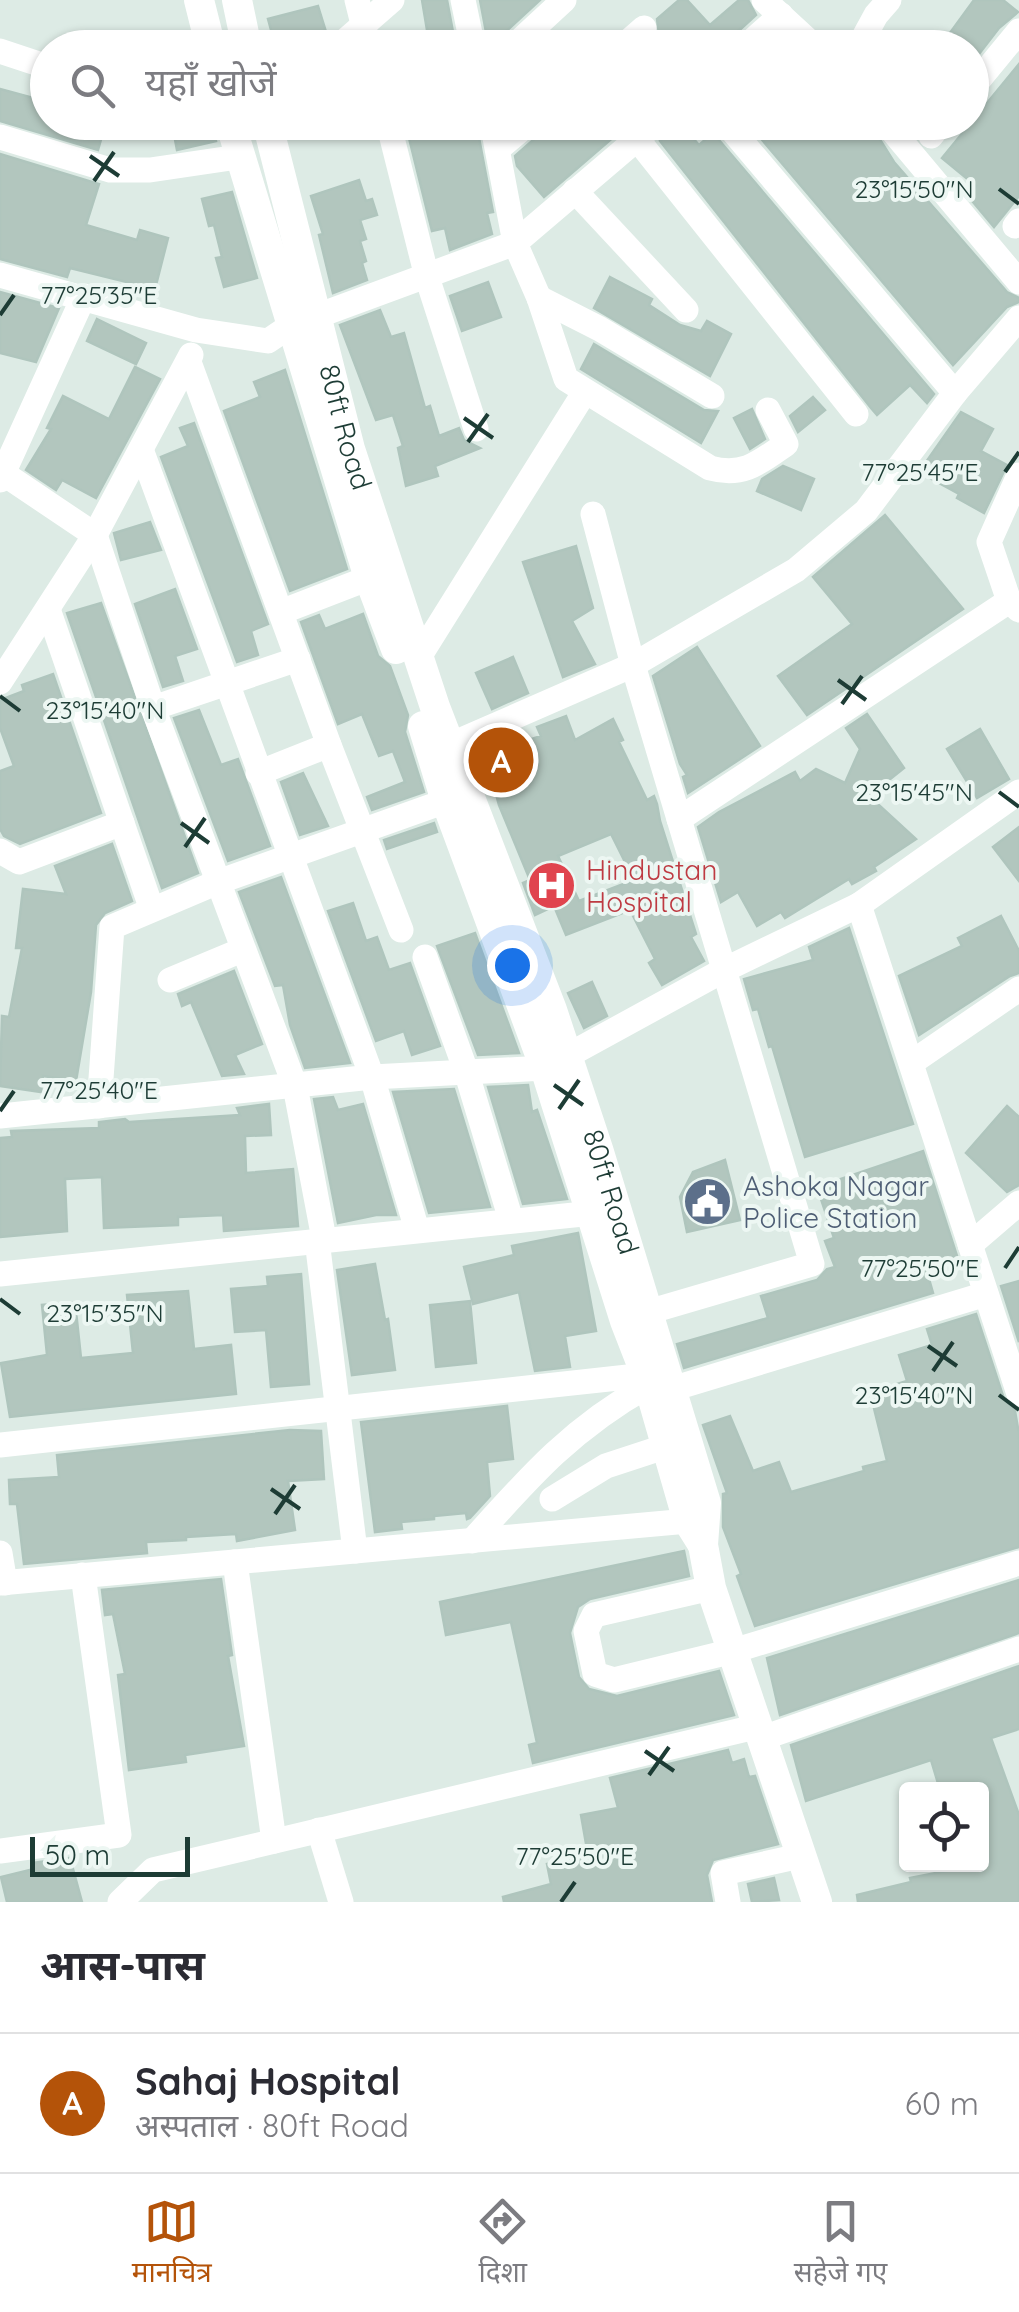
<!DOCTYPE html>
<html lang="hi">
<meta charset="utf-8">
<style>
body{margin:0;font-family:Quicksand,"Noto Sans Devanagari",sans-serif;background:#f2f2f3;color:#2b2b33}
.controls{position:absolute;right:30px;bottom:30px;display:grid;overflow:hidden;border-radius:10px;box-shadow:0 2px 8px #0004}
.controls button{width:90px;height:90px;display:grid;place-items:center;padding:0;border:0;border-bottom:2px solid #e1e1e2;background:#fff;color:#2b2b33;font:50px sans-serif}
.scale{position:absolute;left:30px;bottom:25px;width:160px;box-sizing:border-box;padding-left:10px;border:5px solid #1d3c35;border-top:0;font-size:28px;line-height:35px;white-space:nowrap;color:#1d3c35;-webkit-text-stroke:8px #edf7f3;paint-order:stroke}
.you{position:absolute;left:512px;top:965px;width:35px;height:35px;margin:-25px;border:8px solid #fff;border-radius:50%;background:#1a73e8;box-shadow:0 0 0 15px #1a73e833}
.badge{display:grid;place-items:center;width:65px;height:65px;border-radius:50%;background:#b45309;color:#fff;font-size:32px;font-weight:700}
.pin{position:absolute;translate:-50% -50%;border:5px solid #fff;box-shadow:0 2px 10px #0006}
.list{margin:0;padding:0;list-style:none}
h2{display:flex;justify-content:space-between;align-items:center;height:130px;margin:0;padding:0 40px;font-size:42px}
h2 small{font-size:32px;font-weight:400;color:#7c7c81}
.list li{display:grid;grid-template-columns:65px 1fr auto;gap:30px;align-items:center;box-sizing:border-box;height:140px;padding:0 40px;border-top:2px solid #e1e1e2}
.list b{display:block;font-size:38px;white-space:nowrap}
.list p{margin:0;font-size:32px;white-space:nowrap;color:#7c7c81}
.list em{font-size:32px;font-style:normal;color:#7c7c81}
.icon{flex:none;width:55px;height:55px;fill:none;stroke:currentColor;stroke-width:2;stroke-linecap:round;stroke-linejoin:round}
.map{position:relative;flex:none;width:1019px;height:1902px;overflow:hidden}
.search{position:absolute;background:#fff;box-shadow:0 2px 8px #0004;left:30px;right:30px;top:30px;height:110px;display:flex;align-items:center;gap:25px;box-sizing:border-box;padding:0 35px;border-radius:55px;color:#7c7c81;font-size:38px}
.sheet{height:270px;background:#fff}
nav{display:flex;justify-content:space-around;align-items:center;box-sizing:border-box;height:140px;border-top:2px solid #e1e1e2;background:#fff;font-size:28px;color:#7c7c81}
nav a{display:grid;justify-items:center;gap:5px}
nav .on{color:#b45309}
.map>svg:first-child{display:block}
</style>
<div class="map">
<svg width="1019" height="1902" viewBox="0 0 1019 1902">
<rect width="100%" height="100%" fill="#ddebe5"/>
<!-- building -->
<g fill="#b2c6be" stroke="#afc5bd" stroke-width="2.5" fill-rule="evenodd">
<polygon points="422,0 447,0 456,48 430,48"/>
<polygon points="480,0 540,0 501,36 496,48 489,48"/>
<polygon points="679,0 687,0 710,25 739,0 748,0 756,15 733,36 728,48 646,48 659,34 657,19"/>
<polygon points="974,0 1003,0 1018,12 999,28 972,63 972,48 939,48"/>
<polygon points="318,6 327,35 323,41 314,48 276,48 268,19"/>
<polygon points="1019,64 1019,196 994,227 968,196 976,186 942,158"/>
<polygon points="0,89 48,102 48,122 106,122 98,150 0,121"/>
<polygon points="198,122 212,122 216,141 177,150 173,129"/>
<polygon points="442,122 476,122 493,212 487,213 492,234 450,250 445,228 432,231 408,134 443,126"/>
<polygon points="546,122 631,122 544,197 517,166 515,156 540,134"/>
<polygon points="673,122 679,122 699,145 713,133 934,394 927,403 910,385 877,415 871,408 660,141 668,134"/>
<polygon points="747,122 869,122 894,162 1007,292 1019,298 1019,302 1007,307 953,365"/>
<polygon points="0,154 99,184 86,225 137,240 140,230 168,238 155,289 70,268 67,277 0,259"/>
<polygon points="359,180 366,201 372,199 377,215 360,220 366,239 360,241 366,261 362,263 367,280 333,293 319,235 323,234 311,196"/>
<polygon points="232,192 257,278 224,287 216,258 222,257 214,225 209,226 202,199"/>
<polygon points="610,277 652,299 649,305 680,325 701,331 707,321 731,334 710,376 594,308"/>
<polygon points="488,282 501,317 462,331 450,296"/>
<polygon points="0,292 59,308 36,362 0,353"/>
<polygon points="380,310 391,337 404,333 425,408 430,406 439,436 459,428 464,440 480,448 435,466 438,476 406,486 398,448 403,446 393,415 376,420 340,325"/>
<polygon points="97,319 146,343 136,364 87,341"/>
<polygon points="594,344 704,410 718,411 701,443 581,369"/>
<polygon points="135,367 160,379 96,498 62,480 56,490 26,470 51,429 47,428 63,396 109,419"/>
<polygon points="285,370 347,569 290,591 224,411 260,397 254,382"/>
<polygon points="813,397 825,410 798,432 790,416"/>
<polygon points="752,409 765,439 750,449 734,418"/>
<polygon points="961,412 993,429 981,451 1007,465 984,513 957,498 959,494 919,472"/>
<polygon points="194,423 268,624 251,631 258,655 237,662 161,457 188,446 180,428"/>
<polygon points="783,466 814,479 801,510 757,491 762,479"/>
<polygon points="885,515 963,609 807,715 778,676 852,624 813,577"/>
<polygon points="150,522 161,550 121,560 114,533"/>
<polygon points="576,546 593,608 572,621 595,664 563,677 523,562"/>
<polygon points="175,589 197,649 175,656 183,681 163,687 135,604"/>
<polygon points="101,603 198,873 162,888 67,613"/>
<polygon points="363,614 378,656 390,666 408,715 405,732 424,792 372,810 367,797 405,782 393,751 379,756 362,714 338,724 301,622 319,615 325,629"/>
<polygon points="697,647 760,746 688,793 683,777 687,775 680,764 653,676"/>
<polygon points="513,657 528,693 492,709 476,673"/>
<polygon points="53,674 101,813 20,844 4,836 0,829 0,771 14,766 0,728 0,700 24,691 22,685"/>
<polygon points="199,710 221,765 238,759 270,846 228,861 174,718"/>
<polygon points="867,714 904,768 869,796 916,839 874,867 876,871 852,884 849,879 785,918 781,912 757,926 738,892 721,902 698,827 719,812 795,772 800,781 816,769 845,783 860,749 846,728"/>
<path d="M 566,716 L 575,740 L 613,719 L 623,740 L 619,742 L 647,800 L 654,796 L 657,804 L 660,821 L 696,934 L 691,937 L 704,961 L 662,985 L 649,963 L 655,959 L 630,910 L 566,935 L 554,906 L 535,915 L 523,883 L 530,880 L 499,805 L 485,754 L 541,736 L 537,727 ZM 611,834 L 634,880 L 579,901 L 558,856 Z"/>
<polygon points="980,729 1009,779 977,798 947,749"/>
<polygon points="303,773 328,826 300,835 281,782"/>
<polygon points="434,823 437,832 387,849 384,840"/>
<polygon points="1019,827 1019,881 993,847"/>
<polygon points="112,844 132,901 105,913 96,925 91,992 76,1081 43,1076 41,1092 0,1086 2,1016 9,1017 22,948 16,948 23,889 66,894 55,866"/>
<polygon points="281,877 350,1063 305,1068 290,1025 283,985 275,986 239,892"/>
<polygon points="353,903 366,941 377,937 389,970 410,963 440,1046 412,1055 404,1031 376,1041 328,911"/>
<polygon points="1001,916 1019,951 1019,973 1010,976 919,1035 899,976 962,946 958,938"/>
<polygon points="849,928 913,1124 805,1157 772,1046 769,1047 758,1009 753,1010 744,979 813,960 809,947"/>
<polygon points="475,933 519,1053 478,1055 437,946"/>
<polygon points="234,971 262,1044 235,1055 244,1074 222,1076 191,1002 182,1006 178,994"/>
<polygon points="592,982 607,1016 584,1028 568,993"/>
<polygon points="528,1085 532,1112 537,1110 567,1199 523,1204 488,1087"/>
<polygon points="454,1089 490,1207 429,1213 393,1092"/>
<polygon points="333,1097 338,1110 363,1104 396,1215 376,1215 338,1223 314,1099"/>
<polygon points="269,1104 271,1135 245,1136 246,1173 293,1169 298,1226 224,1231 223,1215 178,1217 178,1225 104,1228 102,1177 65,1179 67,1231 0,1237 0,1138 12,1137 11,1131 99,1128 99,1122 125,1119 129,1122 240,1115 237,1108"/>
<polygon points="1007,1106 1019,1117 1019,1185 1007,1192 966,1153"/>
<polygon points="923,1151 957,1256 925,1265 933,1293 684,1368 677,1344 768,1318 761,1296 817,1280 827,1269 835,1267 825,1241 834,1238 817,1187"/>
<polygon points="725,1160 740,1220 687,1232 680,1197 693,1172"/>
<polygon points="578,1233 596,1331 565,1336 570,1367 535,1371 519,1292 473,1304 464,1267 514,1255 512,1246"/>
<polygon points="375,1264 385,1320 388,1319 395,1370 352,1375 337,1270"/>
<polygon points="301,1274 309,1384 271,1387 266,1330 235,1332 231,1289 268,1286 267,1277"/>
<polygon points="1019,1281 1019,1342 1001,1286"/>
<polygon points="188,1291 194,1349 231,1345 236,1394 10,1417 1,1363 47,1355 42,1305 75,1302 81,1358 133,1353 127,1295"/>
<polygon points="470,1301 476,1363 436,1367 430,1305"/>
<polygon points="976,1314 1004,1399 1015,1411 1019,1434 1019,1547 755,1626 737,1576 741,1574 723,1527 723,1494 727,1493 703,1425 730,1416 753,1471 779,1462 791,1492 864,1471 863,1467 887,1461 870,1392 907,1381 899,1355 932,1345 927,1329"/>
<polygon points="507,1406 513,1459 487,1462 490,1496 470,1518 467,1519 466,1513 434,1516 434,1519 401,1522 402,1529 375,1532 361,1422"/>
<polygon points="290,1430 321,1431 324,1479 288,1481 295,1530 237,1541 236,1534 186,1537 186,1540 146,1542 147,1553 24,1564 17,1504 10,1504 9,1480 59,1477 57,1455"/>
<polygon points="684,1551 689,1576 590,1599 578,1607 570,1633 579,1677 589,1689 617,1696 719,1671 734,1715 533,1763 529,1745 537,1743 511,1622 446,1635 440,1602"/>
<polygon points="221,1579 232,1655 228,1656 244,1746 185,1755 186,1762 129,1770 118,1675 125,1674 113,1614 105,1615 102,1590"/>
<polygon points="1019,1580 1019,1633 780,1715 767,1658"/>
<polygon points="1019,1666 1019,1729 991,1738 1019,1815 1019,1902 858,1902 857,1895 911,1882 910,1878 982,1864 982,1790 940,1790 931,1760 806,1801 791,1745"/>
<polygon points="728,1750 732,1763 744,1759 749,1777 755,1776 778,1844 713,1860 707,1875 712,1902 504,1902 503,1897 551,1884 547,1864 588,1855 581,1815 618,1808 610,1778"/>
<polygon points="70,1858 82,1902 7,1902 1,1877 34,1869 32,1863"/>
<polygon points="774,1878 779,1900 752,1902 748,1884"/>
</g>
<g fill="none" stroke-linecap="round" stroke-linejoin="round">
<!-- street -->
<g stroke="#fff" stroke-width="25">
<polyline points="357,0 369,48"/>
<polyline points="463,0 473,48"/>
<polyline points="764,0 816,48"/>
<polyline points="337,48 392,0"/>
<polyline points="512,48 564,0"/>
<polyline points="621,48 644,28"/>
<polyline points="744,48 781,15"/>
<polyline points="858,48 876,15 889,0"/>
<polyline points="0,51 48,67"/>
<polyline points="972,88 1019,31"/>
<polyline points="388,122 427,277 476,429"/>
<path d="M 492,122 L 515,243 L 539,298 L 566,379 L 710,468 C 743,477 759,463 786,444 L 768,410"/>
<polyline points="725,122 955,393"/>
<polyline points="885,122 1019,282"/>
<polyline points="931,136 942,122"/>
<polyline points="0,137 110,170 150,170 238,157"/>
<polyline points="637,139 856,414"/>
<polyline points="499,148 530,122"/>
<polyline points="575,191 686,310"/>
<polyline points="1015,226 1019,221"/>
<polyline points="0,275 196,330 268,341 290,326 515,243 657,122"/>
<polyline points="539,298 600,329 712,396"/>
<polyline points="189,362 329,745 401,930"/>
<polyline points="142,452 372,1077 417,1230"/>
<polyline points="4,474 95,535 153,708 295,1086 324,1239"/>
<polyline points="1019,475 989,542 1009,601 1019,610"/>
<polyline points="0,480 84,296"/>
<polyline points="593,514 633,665 812,1264 648,1312"/>
<polyline points="48,609 151,907"/>
<polyline points="281,612 369,578"/>
<polyline points="419,657 584,393"/>
<polyline points="0,682 95,535 191,355"/>
<polyline points="153,708 298,659"/>
<polyline points="450,745 633,665 796,570 866,511 955,393 1019,318"/>
<polyline points="258,773 329,745"/>
<polyline points="679,819 1009,601"/>
<polyline points="0,851 19,862 122,823"/>
<polyline points="859,905 1019,1394"/>
<polyline points="425,957 466,1071 511,1220"/>
<polyline points="170,980 242,950"/>
<polyline points="911,1063 1019,989"/>
<polyline points="99,1106 112,927 218,882 446,801"/>
<polyline points="0,1116 372,1077 545,1068 724,970 859,905 1019,792"/>
<polyline points="317,1240 355,1551"/>
<polyline points="970,1245 1019,1203"/>
<polyline points="0,1274 593,1213"/>
<polyline points="652,1395 986,1294"/>
<polyline points="0,1445 646,1375"/>
<polyline points="552,1499 606,1466 667,1446"/>
<path d="M 472,1541 C 530,1476 572,1428 649,1385"/>
<polyline points="0,1553 5,1583"/>
<polyline points="235,1562 274,1841"/>
<polyline points="0,1583 688,1521"/>
<polyline points="711,1588 594,1615 586,1631 595,1674 614,1680 733,1651 1019,1563"/>
<polyline points="760,1739 1019,1649"/>
<polyline points="319,1830 341,1902"/>
<polyline points="0,1851 119,1835 83,1575"/>
<polyline points="120,1902 153,1870 755,1727"/>
<polyline points="728,1902 723,1873 800,1856"/>
</g>
<!-- secondary -->
<g stroke="#fff" stroke-width="30">
<polyline points="199,0 211,48"/>
<polyline points="237,0 247,48"/>
<polyline points="230,122 369,578 396,649"/>
<path id="s1" d="M 267,122 L 350,449 L 435,707 L 552,1010 L 599,1152 L 706,1503 L 703,1545 L 711,1588 L 817,1902"/>
<polyline points="423,726 446,801 545,1068 625,1321 646,1375 688,1521 703,1545"/>
</g>
</g>
<!-- ticks -->
<path fill="none" stroke="#1d3c35" stroke-width="4" d="M 90,156 L 119,176M 94,181 L 114,152M 999,189 L 1019,204M 0,315 L 14,295M 464,418 L 493,438M 468,442 L 488,414M 1005,472 L 1019,452M 838,680 L 866,700M 0,696 L 20,711M 842,704 L 862,676M 999,792 L 1019,807M 181,823 L 209,843M 185,847 L 205,818M 554,1085 L 583,1105M 559,1109 L 579,1080M 0,1111 L 14,1091M 1005,1268 L 1019,1247M 0,1299 L 20,1314M 928,1346 L 957,1366M 933,1371 L 953,1342M 999,1395 L 1019,1410M 271,1489 L 300,1509M 275,1514 L 295,1485M 645,1751 L 674,1771M 649,1775 L 669,1747M 561,1902 L 575,1882"/>
<!-- icons -->
<defs>
<symbol id="hospital-disc" viewBox="-11 -11 22 22"><circle r="9.5" fill="#e0444e" stroke="#edf7f3"/><path d="M-5-5h3v3.5h4V-5h3V5h-3V1.5h-4V5h-3Z" fill="#fff"/></symbol>
<symbol id="civic-disc" viewBox="-11 -11 22 22"><circle r="9.5" fill="#5c6f8a" stroke="#edf7f3"/><path d="M-.6-6.5H3V-4.5H.6V-3L4-1V1h2V6H-6V1h2V-1L-.6-3ZM-1.2 2.5V6h2.4V2.5Z" fill="#fff"/></symbol>
</defs>
<g fill-rule="evenodd">
<use href="#hospital-disc" x="524" y="858" width="55" height="55"/>
<use href="#civic-disc" x="680" y="1174" width="55" height="55"/>
</g>
<g text-anchor="middle" stroke-width="8" stroke-linejoin="round" paint-order="stroke">
<!-- street labels -->
<g font-size="28" fill="#1d3c35" stroke="#edf7f3">
<text dy="10" stroke="none"><textPath href="#s1" startOffset="315">80ft Road</textPath></text>
<text dy="10" stroke="none"><textPath href="#s1" startOffset="1125">80ft Road</textPath></text>
</g>
<!-- health labels -->
<g font-size="28" fill="#be3a42" stroke="#edf7f3" text-anchor="start">
<text x="586" y="880">Hindustan<tspan x="586" dy="32">Hospital</tspan></text>
</g>
<!-- service labels -->
<g font-size="28" fill="#4e5e75" stroke="#edf7f3" text-anchor="start">
<text x="743" y="1196">Ashoka Nagar<tspan x="743" dy="32">Police Station</tspan></text>
</g>
</g>
<g font-size="25" text-anchor="middle" fill="#1d3c35" stroke="#edf7f3" stroke-width="8" stroke-linejoin="round" paint-order="stroke">
<text x="914" y="198">23°15'50"N</text>
<text x="99" y="304">77°25'35"E</text>
<text x="920" y="481">77°25'45"E</text>
<text x="105" y="719">23°15'40"N</text>
<text x="914" y="801">23°15'45"N</text>
<text x="99" y="1099">77°25'40"E</text>
<text x="920" y="1277">77°25'50"E</text>
<text x="105" y="1322">23°15'35"N</text>
<text x="914" y="1404">23°15'40"N</text>
<text x="575" y="1865">77°25'50"E</text>
</g>
</svg>
<div class="controls">
<button><svg class="icon" aria-label="locate" viewBox="0 0 24 24"><circle cx="12" cy="12" r="6"/><path d="M12 2v4M12 18v4M2 12h4M18 12h4"/></svg></button>
</div>
<div class="scale">50 m</div>
<div class="you"></div>
<div class="pin badge" style="left:501px;top:760px">A</div>
<div class="search"><svg class="icon" aria-label="search" viewBox="0 0 24 24"><circle cx="10" cy="10" r="6"/><path d="M15 15l6 6"/></svg>यहाँ खोजें</div>
</div>
<section class="sheet">
<h2>आस-पास<small></small></h2>
<ul class="list">
<li><span class="badge">A</span><div><b>Sahaj Hospital</b><p>अस्पताल · 80ft Road</p></div><em>60 m</em></li>
</ul>
</section>
<nav>
<a class="on"><svg class="icon" aria-label="map" viewBox="0 0 24 24"><path d="M3 6l6-2 6 2 6-2v14l-6 2-6-2-6 2zM9 4v14M15 6v14"/></svg>मानचित्र</a>
<a><svg class="icon" aria-label="directions" viewBox="0 0 24 24"><path d="M12 3l9 9-9 9-9-9zM9 14v-3h6M13 9l2 2-2 2"/></svg>दिशा</a>
<a><svg class="icon" aria-label="saved" viewBox="0 0 24 24"><path d="M7 4h10v16l-5-4-5 4z"/></svg>सहेजे गए</a>
</nav>
